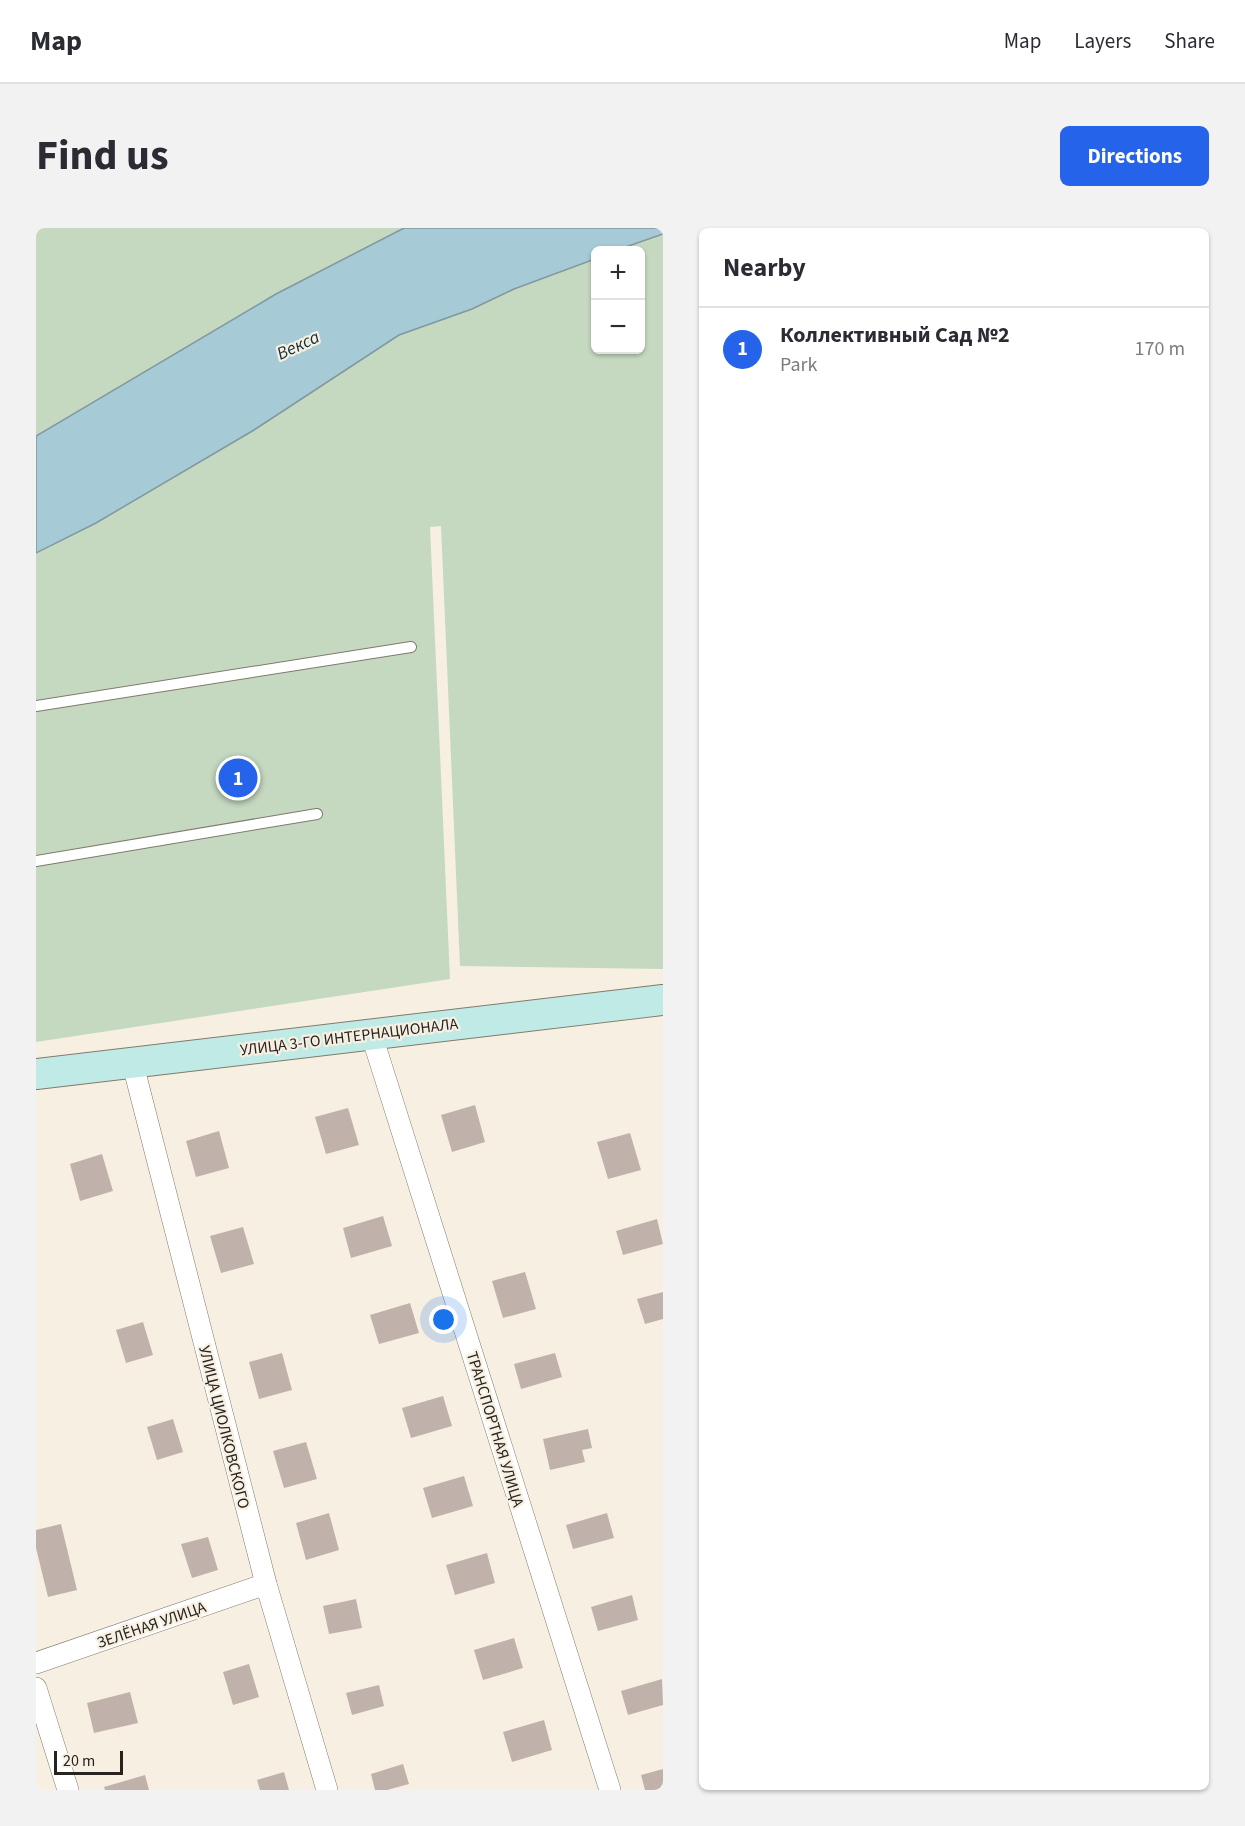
<!DOCTYPE html>
<meta charset="utf-8">
<style>
body{margin:0;font-family:"Source Sans 3",sans-serif;background:#f2f2f3;color:#2b2b33}
.controls{position:absolute;right:18px;top:18px;display:grid;overflow:hidden;border-radius:9px;box-shadow:0 2px 4px #0004}
.controls button{width:54px;height:54px;display:grid;place-items:center;padding:0;border:0;border-bottom:2px solid #e1e1e2;background:#fff;color:#2b2b33;font:30px sans-serif}
.scale{position:absolute;left:18px;bottom:15px;width:69px;box-sizing:border-box;padding-left:6px;border:3px solid #27241f;border-top:0;font-size:16px;line-height:21px;white-space:nowrap;color:#27241f;-webkit-text-stroke:4px #f7f0e2;paint-order:stroke}
.you{position:absolute;left:408px;top:1092px;width:21px;height:21px;margin:-15px;border:4px solid #fff;border-radius:50%;background:#1a73e8;box-shadow:0 0 0 9px #1a73e833}
.badge{display:grid;place-items:center;width:39px;height:39px;border-radius:50%;background:#2563eb;color:#fff;font-size:20px;font-weight:700}
.pin{position:absolute;translate:-50% -50%;border:3px solid #fff;box-shadow:0 2px 6px #0006}
.list{margin:0;padding:0;list-style:none}
h2{display:flex;justify-content:space-between;align-items:center;height:78px;margin:0;padding:0 24px;font-size:26px}
h2 small{font-size:20px;font-weight:400;color:#7c7c81}
.list li{display:grid;grid-template-columns:39px 1fr auto;gap:18px;align-items:center;box-sizing:border-box;height:84px;padding:0 24px;border-top:2px solid #e1e1e2}
.list b{display:block;font-size:22px;white-space:nowrap}
.list p{margin:0;font-size:20px;white-space:nowrap;color:#7c7c81}
.list em{font-size:20px;font-style:normal;color:#7c7c81}
.map{position:relative;flex:none;width:627px;height:1562px;overflow:hidden;border-radius:9px}
header{display:flex;align-items:center;gap:36px;box-sizing:border-box;height:84px;padding:0 30px;background:#fff;border-bottom:2px solid #e1e1e2}
header strong{font-size:28px}
nav{display:flex;gap:33px;margin-inline-start:auto;font-size:21px}
.intro{display:flex;align-items:center;justify-content:space-between;box-sizing:border-box;height:144px;padding:0 36px}
h1{margin:0;font-size:42px}
.button{padding:15px 27px;border-radius:9px;background:#2563eb;color:#fff;font-size:21px;font-weight:700}
main{display:flex;gap:36px;padding:0 36px}
aside{flex:1;background:#fff;border-radius:9px;box-shadow:0 2px 4px #0004}
.map>svg:first-child{display:block}
</style>
<header>
<strong>Map</strong>
<nav><a>Map</a><a>Layers</a><a>Share</a></nav>
</header>
<div class="intro"><h1>Find us</h1><a class="button">Directions</a></div>
<main>
<div class="map">
<svg width="627" height="1562" viewBox="0 0 627 1562">
<rect width="100%" height="100%" fill="#f7f0e2"/>
<!-- green -->
<g fill="#c5d8c0">
<polygon points="0,0 368,0 240,66 0,208"/>
<polygon points="627,6 627,741 424,738 405,298 394,299 414,751 0,814 0,325 60,295 218,202 363,107 436,81 478,61 559,31 560,122 604,122 604,22 581,22"/>
</g>
<!-- water -->
<polygon fill="#a6cad6" stroke="#80989f" stroke-width="1.5" points="368,0 627,0 627,6 581,22 560,22 559,31 478,61 436,81 363,107 218,202 60,295 0,325 0,208 240,66"/>
<!-- building -->
<g fill="#c1b1ab">
<polygon points="439,877 449,914 416,924 405,887"/>
<polygon points="312,880 323,917 290,926 279,889"/>
<polygon points="183,903 193,940 160,949 150,913"/>
<polygon points="594,905 605,942 572,951 561,914"/>
<polygon points="66,926 77,963 44,973 34,936"/>
<polygon points="347,988 356,1018 315,1030 307,1000"/>
<polygon points="621,991 627,1016 587,1027 580,1003"/>
<polygon points="207,999 218,1036 185,1045 174,1008"/>
<polygon points="489,1044 500,1081 467,1090 456,1053"/>
<polygon points="627,1064 627,1091 609,1096 601,1071"/>
<polygon points="374,1075 383,1105 343,1116 334,1087"/>
<polygon points="107,1094 117,1127 90,1135 80,1102"/>
<polygon points="246,1125 256,1162 223,1171 213,1134"/>
<polygon points="519,1125 526,1149 485,1161 478,1136"/>
<polygon points="407,1168 416,1198 375,1210 366,1180"/>
<polygon points="137,1191 147,1224 121,1232 111,1199"/>
<polygon points="552,1201 556,1220 546,1222 549,1234 514,1242 507,1211"/>
<polygon points="270,1214 281,1251 248,1260 237,1223"/>
<polygon points="428,1248 437,1278 396,1290 387,1260"/>
<polygon points="293,1285 303,1322 270,1332 260,1295"/>
<polygon points="571,1285 578,1310 537,1321 530,1297"/>
<polygon points="25,1296 41,1362 12,1369 0,1320 0,1302"/>
<polygon points="172,1309 182,1342 156,1350 145,1316"/>
<polygon points="451,1325 459,1355 419,1367 410,1337"/>
<polygon points="596,1367 602,1392 562,1403 555,1379"/>
<polygon points="320,1371 326,1400 293,1406 287,1378"/>
<polygon points="478,1410 487,1440 447,1452 438,1422"/>
<polygon points="213,1436 223,1469 197,1477 187,1444"/>
<polygon points="626,1451 627,1477 592,1487 585,1463"/>
<polygon points="343,1457 348,1478 316,1487 310,1465"/>
<polygon points="94,1464 102,1495 58,1505 51,1475"/>
<polygon points="508,1492 516,1522 476,1534 467,1504"/>
<polygon points="367,1536 373,1556 351,1562 339,1562 335,1546"/>
<polygon points="627,1541 627,1562 609,1562 605,1547"/>
<polygon points="248,1544 253,1562 224,1562 221,1552"/>
<polygon points="109,1547 113,1562 69,1562 68,1559"/>
</g>
<g fill="none" stroke-linecap="round" stroke-linejoin="round">
<defs>
<g id="service">
<polyline points="0,478 375,419"/>
<polyline points="0,633 281,586"/>
</g>
<g id="minor">
<polyline points="335,805 574,1562"/>
<polyline points="96,833 230,1356 291,1562"/>
<polyline points="0,1435 230,1356"/>
<polyline points="0,1460 32,1562"/>
</g>
<polyline id="secondary" points="0,846 627,772"/>
</defs>
<!-- service casing -->
<use href="#service" stroke="#807a6d" stroke-width="12"/>
<!-- minor casing -->
<use href="#minor" stroke="#807a6d" stroke-width="22"/>
<!-- secondary casing -->
<use href="#secondary" stroke="#807a6d" stroke-width="32"/>
<!-- service -->
<use href="#service" stroke="#fff" stroke-width="10"/>
<!-- minor -->
<use href="#minor" stroke="#fff" stroke-width="21"/>
<!-- secondary -->
<use href="#secondary" stroke="#c0eae5" stroke-width="30"/>
</g>
<g text-anchor="middle" stroke-width="4.5" stroke-linejoin="round" paint-order="stroke">
<!-- street labels -->
<g font-size="16" fill="#27241f" stroke="#f7f0e2">
<text transform="translate(313 808) rotate(-7)" y="6">УЛИЦА 3-ГО ИНТЕРНАЦИОНАЛА</text>
<text transform="translate(189 1199) rotate(76)" y="6">УЛИЦА ЦИОЛКОВСКОГО</text>
<text transform="translate(460 1201) rotate(73)" y="6">ТРАНСПОРТНАЯ УЛИЦА</text>
<text transform="translate(115 1396) rotate(-19)" y="6">ЗЕЛЁНАЯ УЛИЦА</text>
</g>
<!-- water labels -->
<g font-size="18" font-style="italic" fill="#0c2f39" stroke="#f7f0e2">
<text transform="translate(262 117) rotate(-25)" y="6">Векса</text>
</g>
</g>
</svg>
<div class="controls">
<button>+</button>
<button>−</button>
</div>
<div class="scale">20 m</div>
<div class="you"></div>
<div class="pin badge" style="left:202px;top:550px">1</div>
</div>
<aside>
<h2>Nearby<small></small></h2>
<ul class="list">
<li><span class="badge">1</span><div><b>Коллективный Сад №2</b><p>Park</p></div><em>170 m</em></li>
</ul>
</aside>
</main>
